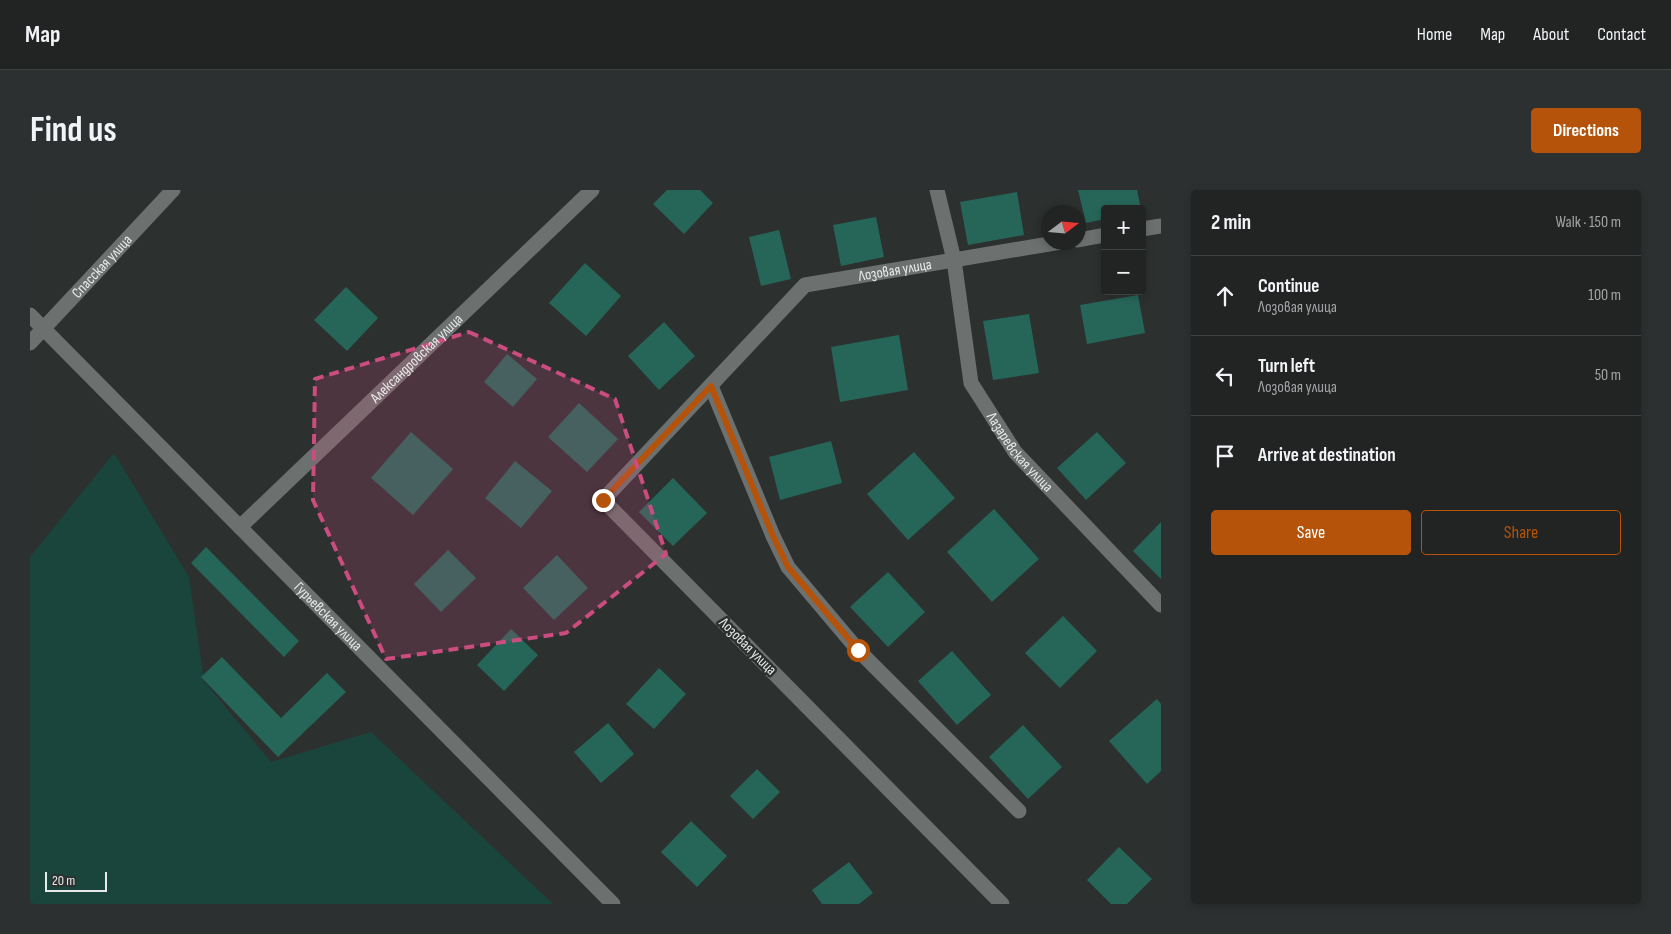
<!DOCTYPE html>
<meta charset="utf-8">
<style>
body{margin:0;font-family:"Sofia Sans Condensed",sans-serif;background:#2d3030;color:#f1f3f6}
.controls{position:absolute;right:15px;top:15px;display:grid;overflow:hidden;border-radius:5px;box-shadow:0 2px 8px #0003}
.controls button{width:45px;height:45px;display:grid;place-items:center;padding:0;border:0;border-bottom:1px solid #3e4141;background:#212423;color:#f1f3f6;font:25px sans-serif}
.compass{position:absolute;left:1011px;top:15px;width:45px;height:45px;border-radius:50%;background:#212423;box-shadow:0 2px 8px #0003;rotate:74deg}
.scale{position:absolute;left:15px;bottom:12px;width:62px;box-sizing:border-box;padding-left:5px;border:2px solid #e7eae9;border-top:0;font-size:14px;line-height:18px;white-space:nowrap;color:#e7eae9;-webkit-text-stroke:4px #2c302f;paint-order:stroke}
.stop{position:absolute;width:15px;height:15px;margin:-11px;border:4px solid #b45309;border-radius:50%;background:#fff}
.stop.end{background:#b45309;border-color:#fff;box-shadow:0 1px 5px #0008}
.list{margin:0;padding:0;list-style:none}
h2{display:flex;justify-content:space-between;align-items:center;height:65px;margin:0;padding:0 20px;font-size:21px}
h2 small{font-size:16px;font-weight:400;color:#a2a4a6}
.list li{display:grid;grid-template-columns:32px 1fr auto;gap:15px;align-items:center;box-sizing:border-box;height:80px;padding:0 20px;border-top:1px solid #3e4141}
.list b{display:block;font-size:19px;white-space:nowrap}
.list p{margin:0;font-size:16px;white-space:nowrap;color:#a2a4a6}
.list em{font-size:16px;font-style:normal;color:#a2a4a6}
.actions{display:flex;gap:10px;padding:15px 20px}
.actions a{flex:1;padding:11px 0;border:1px solid #b45309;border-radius:5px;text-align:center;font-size:18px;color:#b45309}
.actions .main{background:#b45309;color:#fff}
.icon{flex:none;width:28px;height:28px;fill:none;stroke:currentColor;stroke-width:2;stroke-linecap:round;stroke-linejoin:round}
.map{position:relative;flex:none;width:1131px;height:714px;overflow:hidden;border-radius:5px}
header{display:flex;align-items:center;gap:30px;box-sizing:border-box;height:70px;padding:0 25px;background:#212423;border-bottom:1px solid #3e4141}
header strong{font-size:24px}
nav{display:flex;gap:28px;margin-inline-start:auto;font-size:18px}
.intro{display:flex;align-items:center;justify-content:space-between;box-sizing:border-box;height:120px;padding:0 30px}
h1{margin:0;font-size:35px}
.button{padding:12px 22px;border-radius:5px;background:#b45309;color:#fff;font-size:18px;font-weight:700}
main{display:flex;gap:30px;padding:0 30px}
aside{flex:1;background:#212423;border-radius:5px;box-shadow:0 2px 8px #0003}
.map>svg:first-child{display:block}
</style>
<header>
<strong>Map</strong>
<nav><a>Home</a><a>Map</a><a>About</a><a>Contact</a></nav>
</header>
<div class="intro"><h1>Find us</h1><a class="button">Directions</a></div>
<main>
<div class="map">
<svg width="1131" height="714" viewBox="0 0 1131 714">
<rect width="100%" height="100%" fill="#2c302f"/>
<!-- green -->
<polygon fill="#1a453c" points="84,263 159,387 174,491 241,572 341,542 523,714 0,714 0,367"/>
<!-- building -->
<g fill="#266659">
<polygon points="637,0 670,0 683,13 654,44 623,14"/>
<polygon points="1048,0 1107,0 1111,19 1075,19 1075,29 1056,33"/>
<polygon points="987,2 994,45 938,55 930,12"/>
<polygon points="846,27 854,67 811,76 803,35"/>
<polygon points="749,40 761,89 731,96 719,47"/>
<polygon points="555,73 591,106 556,146 519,113"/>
<polygon points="316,97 348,128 317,161 284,130"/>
<polygon points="1108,105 1115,143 1057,154 1050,115"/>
<polygon points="999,124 1009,183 963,190 953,131"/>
<polygon points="634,132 665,166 629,200 598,166"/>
<polygon points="869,145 878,200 810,212 801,157"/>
<polygon points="477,164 507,189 483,217 454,192"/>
<polygon points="549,213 588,249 557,282 518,247"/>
<polygon points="381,242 423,279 383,325 341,288"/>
<polygon points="1067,242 1096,273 1056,310 1027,278"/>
<polygon points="801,251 812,293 750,310 739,267"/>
<polygon points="884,262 925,308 878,350 837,304"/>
<polygon points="485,271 522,301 491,338 455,308"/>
<polygon points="643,288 677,323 643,356 609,322"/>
<polygon points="964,319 1009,369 962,412 917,362"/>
<polygon points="1131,332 1131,389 1103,361"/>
<polygon points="176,357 269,451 254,467 161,373"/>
<polygon points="418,360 446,388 411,422 384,394"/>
<polygon points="527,365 558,398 524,430 493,398"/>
<polygon points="858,382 895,422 858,457 820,417"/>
<polygon points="1033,426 1067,461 1030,498 995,463"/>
<polygon points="481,439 508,465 474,501 447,475"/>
<polygon points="922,461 961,505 927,535 888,491"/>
<polygon points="192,467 251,528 297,483 316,502 248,567 171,487"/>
<polygon points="629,478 656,504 624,539 596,514"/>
<polygon points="1127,509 1131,514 1131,581 1117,594 1079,551"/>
<polygon points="578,533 604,564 571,593 544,562"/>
<polygon points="993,535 1032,577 998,609 959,567"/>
<polygon points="727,579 750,602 723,629 700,606"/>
<polygon points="661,631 697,666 667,697 631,662"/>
<polygon points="1089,657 1122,689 1097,714 1081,714 1057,690"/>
<polygon points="819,672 843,703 829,714 792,714 782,700"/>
</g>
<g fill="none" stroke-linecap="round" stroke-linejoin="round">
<!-- minor -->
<g stroke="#6c716f" stroke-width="15">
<path id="s1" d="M 907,0 L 924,70 L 941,193 L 985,262 L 1131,415"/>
<polyline points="1112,39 1131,36"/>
<polyline points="1048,50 1075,45"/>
<path id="s2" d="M 0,125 L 583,714"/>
<path id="s3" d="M 0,153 L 143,0"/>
<polyline points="681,196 743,346 758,377 828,460 989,621"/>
<path id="s4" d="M 210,337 L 562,0"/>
<path id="s5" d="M 972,714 L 573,310 L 775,95 L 1031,52"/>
</g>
</g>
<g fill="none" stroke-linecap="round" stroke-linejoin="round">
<!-- route -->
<polyline stroke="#b45309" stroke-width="6" points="573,310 681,196 743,346 758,377 828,460"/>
</g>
<!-- marked area -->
<path fill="#cb4c7e" fill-opacity="0.2" stroke="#cb4c7e" stroke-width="4" stroke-dasharray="10 6" stroke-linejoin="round" d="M 439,142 L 585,209 L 636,364 L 536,443 L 356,469 L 283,310 L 285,189 Z"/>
<g text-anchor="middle" stroke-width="5" stroke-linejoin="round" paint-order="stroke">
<!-- street labels -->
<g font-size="15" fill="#e7eae9" stroke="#2c302f">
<text dy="5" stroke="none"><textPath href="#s3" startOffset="105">Спасская улица</textPath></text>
<text dy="5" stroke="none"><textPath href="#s5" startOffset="954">Лозовая улица</textPath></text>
<text dy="5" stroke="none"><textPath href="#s4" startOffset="244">Александровская улица</textPath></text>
<text dy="5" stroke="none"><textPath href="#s1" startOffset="281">Лазаревская улица</textPath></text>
<text dy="5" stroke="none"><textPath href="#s2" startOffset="424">Гурьевская улица</textPath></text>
<text transform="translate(718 456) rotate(45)" y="5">Лозовая улица</text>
</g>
</g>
</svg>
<div class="controls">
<button>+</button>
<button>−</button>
</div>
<svg class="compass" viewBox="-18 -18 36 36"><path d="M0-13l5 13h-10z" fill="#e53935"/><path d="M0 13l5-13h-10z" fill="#a2a4a6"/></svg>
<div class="scale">20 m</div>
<div class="stop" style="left:828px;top:460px"></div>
<div class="stop end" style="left:573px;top:310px"></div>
</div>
<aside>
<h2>2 min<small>Walk · 150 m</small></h2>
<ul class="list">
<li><svg class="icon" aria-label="ahead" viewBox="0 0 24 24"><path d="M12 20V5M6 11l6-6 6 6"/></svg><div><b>Continue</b><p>Лозовая улица</p></div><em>100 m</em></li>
<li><svg class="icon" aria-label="left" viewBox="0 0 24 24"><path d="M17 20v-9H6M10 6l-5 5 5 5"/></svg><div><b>Turn left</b><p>Лозовая улица</p></div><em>50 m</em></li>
<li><svg class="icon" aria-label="arrive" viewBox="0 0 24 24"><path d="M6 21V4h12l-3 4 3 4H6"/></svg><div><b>Arrive at destination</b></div></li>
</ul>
<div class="actions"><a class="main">Save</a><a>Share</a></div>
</aside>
</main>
